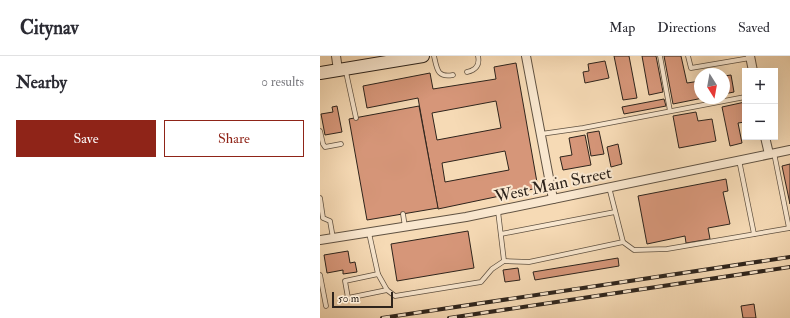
<!DOCTYPE html>
<meta charset="utf-8">
<style>
body{margin:0;font-family:"IM FELL Double Pica",serif;background:#f7f7f7;color:#2b2b33}
.controls{position:absolute;right:12px;top:12px;display:grid;overflow:hidden;border-radius:0px;box-shadow:0 4px 16px #0002}
.controls button{width:36px;height:36px;display:grid;place-items:center;padding:0;border:0;border-bottom:1px solid #e1e1e2;background:#fff;color:#2b2b33;font:20px sans-serif}
.compass{position:absolute;left:374px;top:12px;width:36px;height:36px;border-radius:50%;background:#fff;box-shadow:0 4px 16px #0002;rotate:169deg}
.scale{position:absolute;left:12px;bottom:10px;width:61px;box-sizing:border-box;padding-left:4px;border:2px solid #2e241c;border-top:0;font-size:11px;line-height:14px;white-space:nowrap;color:#2e241c;-webkit-text-stroke:3px #f9e7cf;paint-order:stroke}
.list{margin:0;padding:0;list-style:none}
h2{display:flex;justify-content:space-between;align-items:center;height:52px;margin:0;padding:0 16px;font-size:17px}
h2 small{font-size:13px;font-weight:400;color:#7c7c81}
.actions{display:flex;gap:8px;padding:12px 16px}
.actions a{flex:1;padding:9px 0;border:1px solid #8f2418;border-radius:0px;text-align:center;font-size:14px;color:#8f2418}
.actions .main{background:#8f2418;color:#fff}
.map{position:relative;flex:none;width:470px;height:262px;overflow:hidden}
header{display:flex;align-items:center;gap:24px;box-sizing:border-box;height:56px;padding:0 20px;background:#fff;border-bottom:1px solid #e1e1e2}
header strong{font-size:19px}
nav{display:flex;gap:22px;margin-inline-start:auto;font-size:14px}
main{display:flex}
aside{flex:1;background:#fff}
.map>svg:first-child{display:block}
</style>
<header>
<strong>Citynav</strong>
<nav><a>Map</a><a>Directions</a><a>Saved</a></nav>
</header>
<main>
<aside>
<h2>Nearby<small>0 results</small></h2>
<ul class="list">
</ul>
<div class="actions"><a class="main">Save</a><a>Share</a></div>
</aside>
<div class="map">
<svg width="470" height="262" viewBox="0 0 470 262">
<rect width="100%" height="100%" fill="#f6dab5"/>
<filter id="stains"><feTurbulence type="fractalNoise" baseFrequency=".005" numOctaves="4"/><feColorMatrix values="0 0 0 0 .2 0 0 0 0 .09 0 0 0 0 .02 0 0 0 .5 -.17"/></filter>
<radialGradient id="worn" r=".72"><stop offset=".6" stop-color="#630" stop-opacity="0"/><stop offset="1" stop-color="#630" stop-opacity=".3"/></radialGradient>
<!-- building -->
<g fill="#d69679" stroke="#2e241c" fill-rule="evenodd">
<polygon points="294,0 309,0 317,42 303,44"/>
<polygon points="322,0 336,0 343,36 329,39"/>
<polygon points="344,0 361,0 367,27 380,25 380,42 383,42 353,48"/>
<polygon points="285,5 289,22 265,27 263,16 269,15 268,8"/>
<path d="M 196,7 L 218,132 L 118,153 L 98,42 L 47,52 L 43,30 L 110,17 L 113,33 L 176,23 L 174,11 ZM 176,45 L 181,72 L 117,84 L 112,57 ZM 185,95 L 189,114 L 125,126 L 122,107 Z"/>
<polygon points="411,19 414,36 404,38 404,20"/>
<polygon points="344,43 346,50 304,58 302,51"/>
<polygon points="425,46 425,66 418,67 422,87 410,90 402,51"/>
<polygon points="17,50 22,76 5,79 1,58 13,56 12,51"/>
<polygon points="99,50 118,152 47,164 29,63"/>
<polygon points="376,56 378,65 392,63 396,85 359,92 353,60"/>
<polygon points="279,75 284,98 271,100 267,77"/>
<polygon points="265,79 271,109 243,114 240,101 252,99 249,82"/>
<polygon points="298,88 302,108 291,111 287,91"/>
<polygon points="470,108 470,148 462,110"/>
<polygon points="406,123 408,135 403,136 410,168 388,172 390,183 366,187 365,180 327,188 318,140"/>
<polygon points="148,175 154,212 77,225 71,188"/>
<polygon points="28,195 30,207 35,206 37,216 23,218 23,214 7,217 4,199"/>
<polygon points="298,202 299,210 215,224 213,216"/>
<polygon points="198,212 200,224 185,226 183,214"/>
<polygon points="434,248 436,262 423,262 421,250"/>
</g>
<g fill="none" stroke-linecap="round" stroke-linejoin="round">
<defs>
<g id="service">
<path d="M 114,0 C 117,13 117,22 133,19"/>
<polyline points="340,0 350,55"/>
<polyline points="368,0 371,12 430,2"/>
<polyline points="24,15 26,16 36,62"/>
<path d="M 147,16 C 156,14 160,9 158,0"/>
<polyline points="0,75 3,88 5,91 21,88"/>
<polyline points="221,78 263,72 425,41"/>
<polyline points="454,97 469,172"/>
<polyline points="419,104 434,178"/>
<polyline points="0,142 3,162 10,165 13,182"/>
<polyline points="83,158 85,171"/>
<polyline points="49,177 58,218 67,234 75,240 161,226 172,213 184,205 178,155"/>
<polyline points="181,178 295,156"/>
<polyline points="303,186 314,194 347,193 470,172"/>
<polyline points="184,205 209,206 303,186 289,131"/>
<polyline points="58,218 25,225 28,242 67,234"/>
<polyline points="0,219 6,250"/>
</g>
<g id="minor">
<polyline points="16,0 18,14"/>
<polyline points="206,0 233,143"/>
<polyline points="430,0 433,15"/>
<polyline points="445,81 449,98"/>
<polyline points="0,184 146,161 470,94"/>
</g>
<polyline id="secondary" points="0,17 103,0"/>
</defs>
<!-- service casing -->
<use href="#service" stroke="#605242" stroke-width="5.5"/>
<!-- minor casing -->
<use href="#minor" stroke="#605242" stroke-width="10"/>
<!-- secondary casing -->
<use href="#secondary" stroke="#2e241c" stroke-width="14"/>
<!-- service -->
<use href="#service" stroke="#f9e7cf" stroke-width="4"/>
<!-- minor -->
<use href="#minor" stroke="#f9e7cf" stroke-width="8"/>
<!-- secondary -->
<use href="#secondary" stroke="#f9e7cf" stroke-width="12"/>
<defs>
<g id="rail">
<polyline points="62,262 470,201"/>
<polyline points="129,262 470,211"/>
</g>
</defs>
<!-- rail casing -->
<use href="#rail" stroke="#2e241c" stroke-width="4"/>
<!-- rail -->
<use href="#rail" stroke="#f9e7cf" stroke-width="2.5" stroke-dasharray="8" stroke-linecap="butt"/>
</g>
<g text-anchor="middle" stroke-width="4" stroke-linejoin="round" paint-order="stroke">
<!-- street labels -->
<g font-size="17" fill="#2e241c" stroke="#f9e7cf">
<text transform="translate(233 128) rotate(-12)" y="6">West Main Street</text>
</g>
</g>
<rect width="100%" height="100%" filter="url(#stains)"/>
<rect width="100%" height="100%" fill="url(#worn)"/>
</svg>
<div class="controls">
<button>+</button>
<button>−</button>
</div>
<svg class="compass" viewBox="-18 -18 36 36"><path d="M0-13l5 13h-10z" fill="#e53935"/><path d="M0 13l5-13h-10z" fill="#7c7c81"/></svg>
<div class="scale">50 m</div>
</div>
</main>
